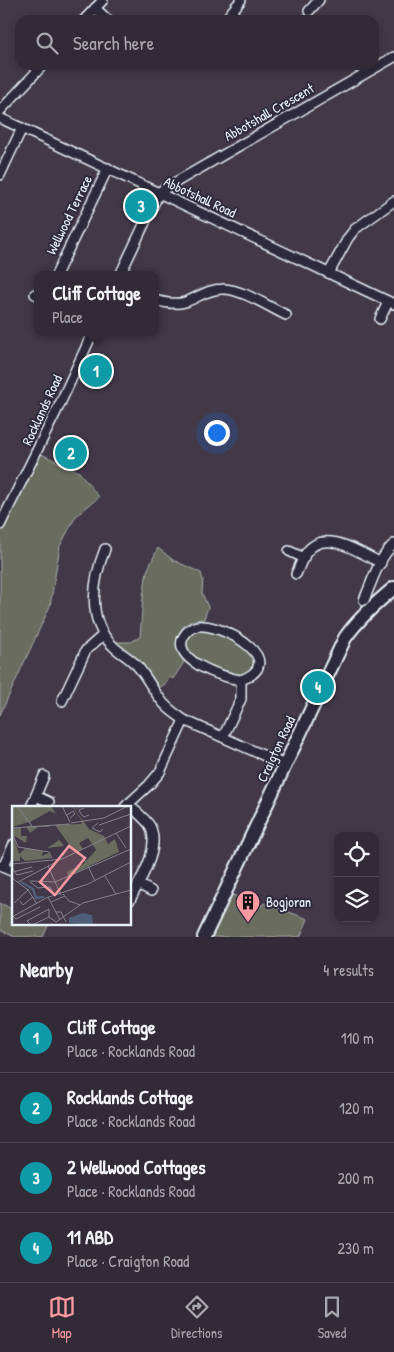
<!DOCTYPE html>
<meta charset="utf-8">
<style>
body{margin:0;font-family:"Patrick Hand",sans-serif;background:#3a323e;color:#f1f3f6}
.controls{position:absolute;right:15px;bottom:15px;display:grid;overflow:hidden;border-radius:10px;box-shadow:0 2px 8px #0003}
.controls button{width:45px;height:45px;display:grid;place-items:center;padding:0;border:0;border-bottom:1px solid #4d4651;background:#322a36;color:#f1f3f6;font:25px sans-serif}
.you{position:absolute;left:216px;top:432px;width:18px;height:18px;margin:-12px;border:4px solid #fff;border-radius:50%;background:#1a73e8;box-shadow:0 0 0 8px #1a73e833}
.badge{display:grid;place-items:center;width:32px;height:32px;border-radius:50%;background:#ff9aa2;color:#fff;font-size:16px;font-weight:700}
.pin{position:absolute;translate:-50% -50%;border:2px solid #fff;box-shadow:0 1px 5px #0006}
.popup{position:absolute;left:34px;top:271px;width:125px;height:65px;box-sizing:border-box;display:grid;place-content:center;border-radius:10px;background:#322a36;filter:drop-shadow(0 1px 4px #0005);font-size:16px;white-space:nowrap;color:#a8a7ad}
.popup b{font-size:19px;color:#f1f3f6}
.popup::after{content:'';position:absolute;left:50%;top:100%;margin-left:-10px;border:10px solid transparent;border-top-color:#322a36}
.list{margin:0;padding:0;list-style:none}
h2{display:flex;justify-content:space-between;align-items:center;height:65px;margin:0;padding:0 20px;font-size:21px}
h2 small{font-size:16px;font-weight:400;color:#a8a7ad}
.list li{display:grid;grid-template-columns:32px 1fr auto;gap:15px;align-items:center;box-sizing:border-box;height:70px;padding:0 20px;border-top:1px solid #4d4651}
.list b{display:block;font-size:19px;white-space:nowrap}
.list p{margin:0;font-size:16px;white-space:nowrap;color:#a8a7ad}
.list em{font-size:16px;font-style:normal;color:#a8a7ad}
.icon{flex:none;width:28px;height:28px;fill:none;stroke:currentColor;stroke-width:2;stroke-linecap:round;stroke-linejoin:round}
.map{position:relative;flex:none;width:394px;height:937px;overflow:hidden}
.search{position:absolute;background:#322a36;box-shadow:0 2px 8px #0003;left:15px;right:15px;top:15px;height:55px;display:flex;align-items:center;gap:12px;box-sizing:border-box;padding:0 18px;border-radius:15px;color:#a8a7ad;font-size:19px}
.sheet{height:345px;background:#322a36}
nav{display:flex;justify-content:space-around;align-items:center;box-sizing:border-box;height:70px;border-top:1px solid #4d4651;background:#322a36;font-size:14px;color:#a8a7ad}
nav a{display:grid;justify-items:center;gap:2px}
nav .on{color:#ff9aa2}
.map>svg:first-child{display:block}
</style>
<div class="map">
<svg width="394" height="937" viewBox="0 0 394 937">
<rect width="100%" height="100%" fill="#423848"/>
<filter id="ink" filterUnits="userSpaceOnUse"><feTurbulence type="fractalNoise" baseFrequency=".02" numOctaves="2"/><feDisplacementMap in="SourceGraphic" scale="10" xChannelSelector="R" yChannelSelector="G"/><feConvolveMatrix kernelMatrix="1 2 1 2 8 2 1 2 1" color-interpolation-filters="sRGB"/></filter>
<g filter="url(#ink)">
<!-- green -->
<g fill="#696c5e" stroke="#a8aeab">
<polygon points="37,452 79,472 99,497 76,516 60,546 50,606 0,715 0,525"/>
<path d="M 158,548 L 173,560 L 201,573 L 203,580 L 202,593 L 208,607 L 204,619 C 178,619 171,643 184,662 L 173,679 L 170,677 L 165,684 L 159,688 C 148,668 134,655 116,642 L 131,642 L 140,637 L 143,597 L 147,571 Z"/>
<path d="M 204,629 C 218,633 259,646 253,664 C 252,669 249,674 244,675 C 228,680 199,662 188,652 C 184,638 190,630 204,629 Z"/>
<polygon points="225,892 261,906 264,903 308,919 300,937 212,937 213,934 206,932"/>
<polygon points="0,903 14,910 14,923 42,923 48,926 43,937 15,937 0,930"/>
</g>
<g fill="none" stroke-linecap="round" stroke-linejoin="round">
<defs>
<g id="street">
<polyline points="95,8 108,20"/>
<polyline points="309,11 319,0"/>
<polyline points="84,20 103,0"/>
<polyline points="225,20 241,0"/>
<polyline points="0,111 43,65"/>
<polyline points="0,118 394,304"/>
<polyline points="0,175 22,128"/>
<polyline points="329,273 348,238 355,229 394,201"/>
<polyline points="56,275 108,168"/>
<polyline points="120,275 159,193 162,190 394,57"/>
<polyline points="35,294 37,295"/>
<path d="M 155,300 C 165,303 175,305 185,302 C 197,298 208,289 222,289 C 240,288 269,307 286,315"/>
<polyline points="380,319 388,302"/>
<polyline points="0,525 58,408 93,332"/>
<path d="M 105,549 C 93,579 86,621 113,646 C 121,654 132,659 139,668 C 147,678 153,690 161,700 C 167,709 176,714 184,720 L 285,765"/>
<polyline points="289,551 304,558"/>
<path d="M 296,574 C 299,568 302,559 306,553 C 324,527 360,553 381,563"/>
<path d="M 364,600 C 372,582 379,557 394,544"/>
<polyline points="62,701 86,650 103,635"/>
<path d="M 223,737 L 241,699 L 241,680 C 289,662 228,627 203,626 C 197,625 190,628 186,633 C 165,659 224,678 241,680"/>
<polyline points="36,796 49,802"/>
<path d="M 128,804 C 135,811 145,818 150,826 C 161,849 140,880 130,900"/>
<polyline points="31,807 44,776"/>
<polyline points="125,807 149,785 160,772 184,720"/>
<polyline points="0,866 14,872"/>
<polyline points="3,867 14,844"/>
<polyline points="138,884 151,891"/>
</g>
<path id="secondary" d="M 204,937 L 345,638 C 358,619 376,603 394,588"/>
</defs>
<!-- street casing -->
<use href="#street" stroke="#e8f1f8" stroke-width="12"/>
<!-- secondary casing -->
<use href="#secondary" stroke="#e8f1f8" stroke-width="16"/>
<!-- street -->
<use href="#street" stroke="#2f2a3d" stroke-width="9"/>
<!-- secondary -->
<use href="#secondary" stroke="#2f2a3d" stroke-width="12"/>
</g>
</g>
<!-- icons -->
<defs>
<symbol id="building-pin" viewBox="-11 -11 22 30"><path d="M0 17L-7.5 6A9.5 9.5 0 1 1 7.5 6Z" fill="#ff9aa2" stroke="#2f2a3d"/><path d="M-4-6H4V6H1V3H-1V6H-4ZM-2.5-4.3h1.7v1.8h-1.7ZM.8-4.3h1.7v1.8H.8ZM-2.5-1h1.7V.8h-1.7ZM.8-1h1.7V.8H.8Z" fill="#111"/></symbol>
</defs>
<g fill-rule="evenodd">
<use href="#building-pin" x="234" y="888" width="28" height="38"/>
</g>
<g text-anchor="middle" stroke-width="4" stroke-linejoin="round" paint-order="stroke">
<!-- street labels -->
<g font-size="14" fill="#e8f1f8" stroke="#2f2a3d">
<text transform="translate(269 112) rotate(-30)" y="5">Abbotshall Crescent</text>
<text transform="translate(200 197) rotate(25)" y="5">Abbotshall Road</text>
<text transform="translate(69 215) rotate(-64)" y="5">Wellwood Terrace</text>
<text transform="translate(42 410) rotate(-65)" y="5">Rocklands Road</text>
<text transform="translate(276 749) rotate(-65)" y="5">Craigton Road</text>
</g>
<!-- poi labels -->
<g font-size="14" fill="#e8f1f8" stroke="#2f2a3d" text-anchor="start">
<text x="266" y="907">Bogjoran</text>
</g>
</g>
<!-- overview -->
<g transform="translate(12 806)">
<rect width="119" height="119" fill="#423848"/>
<path d="M 0,0 L 39,0 L 44,8 L 38,5 L 18,16 L 20,20 L 37,20 L 52,40 L 35,42 L 47,34 L 38,21 L 26,21 L 18,27 L 14,21 L 19,20 L 17,16 L 0,21 ZM 60,0 L 63,3 L 70,0 L 63,4 L 77,23 L 92,30 L 96,38 L 103,33 L 107,46 L 56,70 L 55,66 L 73,57 L 71,51 L 74,55 L 84,44 L 76,32 L 67,37 L 71,43 L 63,47 L 43,19 L 69,18 L 70,15 ZM 0,22 L 9,22 L 9,30 L 15,30 L 14,37 L 1,29 L 7,48 L 14,42 L 31,45 L 30,50 L 37,47 L 39,52 L 13,55 L 8,50 L 8,55 L 0,55 Z" fill="#696c5e"/>
<path d="M 71,107 L 80,109 L 81,119 L 57,117 L 57,112 Z" fill="#4f5f79"/>
<path fill="none" stroke="#4f5f79" stroke-width="2.5" d="M 9,76 L 21,83 L 24,92 L 32,91"/>
<path fill="none" stroke="#84828e" stroke-width="1" d="M 5,0 L 20,20M 50,0 L 58,16M 72,2 L 67,4 L 69,8 L 72,11 L 77,9M 55,9 L 61,5 L 63,8 L 58,12M 59,17 L 92,12 L 116,0M 86,17 L 80,22 L 88,26 L 91,23M 87,19 L 119,8M 0,22 L 58,18M 0,26 L 6,41 L 37,46 L 40,52M 104,27 L 114,42M 0,58 L 50,53 L 119,20M 36,60 L 49,89M 76,60 L 83,75M 0,62 L 5,69 L 21,65M 1,66 L 20,61M 93,70 L 104,88M 0,72 L 16,84 L 25,98M 18,75 L 43,76 L 119,43M 6,76 L 44,56M 18,76 L 26,82 L 38,81 L 40,85M 51,88 L 57,95 L 68,99M 36,91 L 48,114M 8,95 L 11,99 L 21,91M 39,96 L 53,90M 2,97 L 17,83M 44,106 L 49,106 L 54,116M 1,110 L 4,113 L 28,101M 0,111 L 34,92 L 76,78 L 119,56M 37,111 L 44,116 L 71,97 L 119,84M 19,119 L 15,115 L 37,103 L 37,111M 20,119 L 37,111"/>
<path fill="#ff9aa2" fill-opacity="0.15" stroke="#ff9aa2" stroke-width="2.5" d="M 57,40 L 73,52 L 43,89 L 28,76 Z"/>
<rect width="119" height="119" fill="none" stroke="#e8f1f8" stroke-width="2.5"/>
</g>
</svg>
<div class="controls">
<button><svg class="icon" aria-label="locate" viewBox="0 0 24 24"><circle cx="12" cy="12" r="6"/><path d="M12 2v4M12 18v4M2 12h4M18 12h4"/></svg></button>
<button><svg class="icon" aria-label="layers" viewBox="0 0 24 24"><path d="M12 4l9 5-9 5-9-5zM3 14l9 5 9-5"/></svg></button>
</div>
<div class="you"></div>
<div class="pin badge" style="left:96px;top:371px;background:#0f9aa8">1</div>
<div class="popup"><b>Cliff Cottage</b>Place</div>
<div class="pin badge" style="left:71px;top:453px;background:#0f9aa8">2</div>
<div class="pin badge" style="left:141px;top:206px;background:#0f9aa8">3</div>
<div class="pin badge" style="left:318px;top:687px;background:#0f9aa8">4</div>
<div class="search"><svg class="icon" aria-label="search" viewBox="0 0 24 24"><circle cx="10" cy="10" r="6"/><path d="M15 15l6 6"/></svg>Search here</div>
</div>
<section class="sheet">
<h2>Nearby<small>4 results</small></h2>
<ul class="list">
<li><span class="badge" style="background:#0f9aa8">1</span><div><b>Cliff Cottage</b><p>Place · Rocklands Road</p></div><em>110 m</em></li>
<li><span class="badge" style="background:#0f9aa8">2</span><div><b>Rocklands Cottage</b><p>Place · Rocklands Road</p></div><em>120 m</em></li>
<li><span class="badge" style="background:#0f9aa8">3</span><div><b>2 Wellwood Cottages</b><p>Place · Rocklands Road</p></div><em>200 m</em></li>
<li><span class="badge" style="background:#0f9aa8">4</span><div><b>11 ABD</b><p>Place · Craigton Road</p></div><em>230 m</em></li>
</ul>
</section>
<nav>
<a class="on"><svg class="icon" aria-label="map" viewBox="0 0 24 24"><path d="M3 6l6-2 6 2 6-2v14l-6 2-6-2-6 2zM9 4v14M15 6v14"/></svg>Map</a>
<a><svg class="icon" aria-label="directions" viewBox="0 0 24 24"><path d="M12 3l9 9-9 9-9-9zM9 14v-3h6M13 9l2 2-2 2"/></svg>Directions</a>
<a><svg class="icon" aria-label="saved" viewBox="0 0 24 24"><path d="M7 4h10v16l-5-4-5 4z"/></svg>Saved</a>
</nav>
